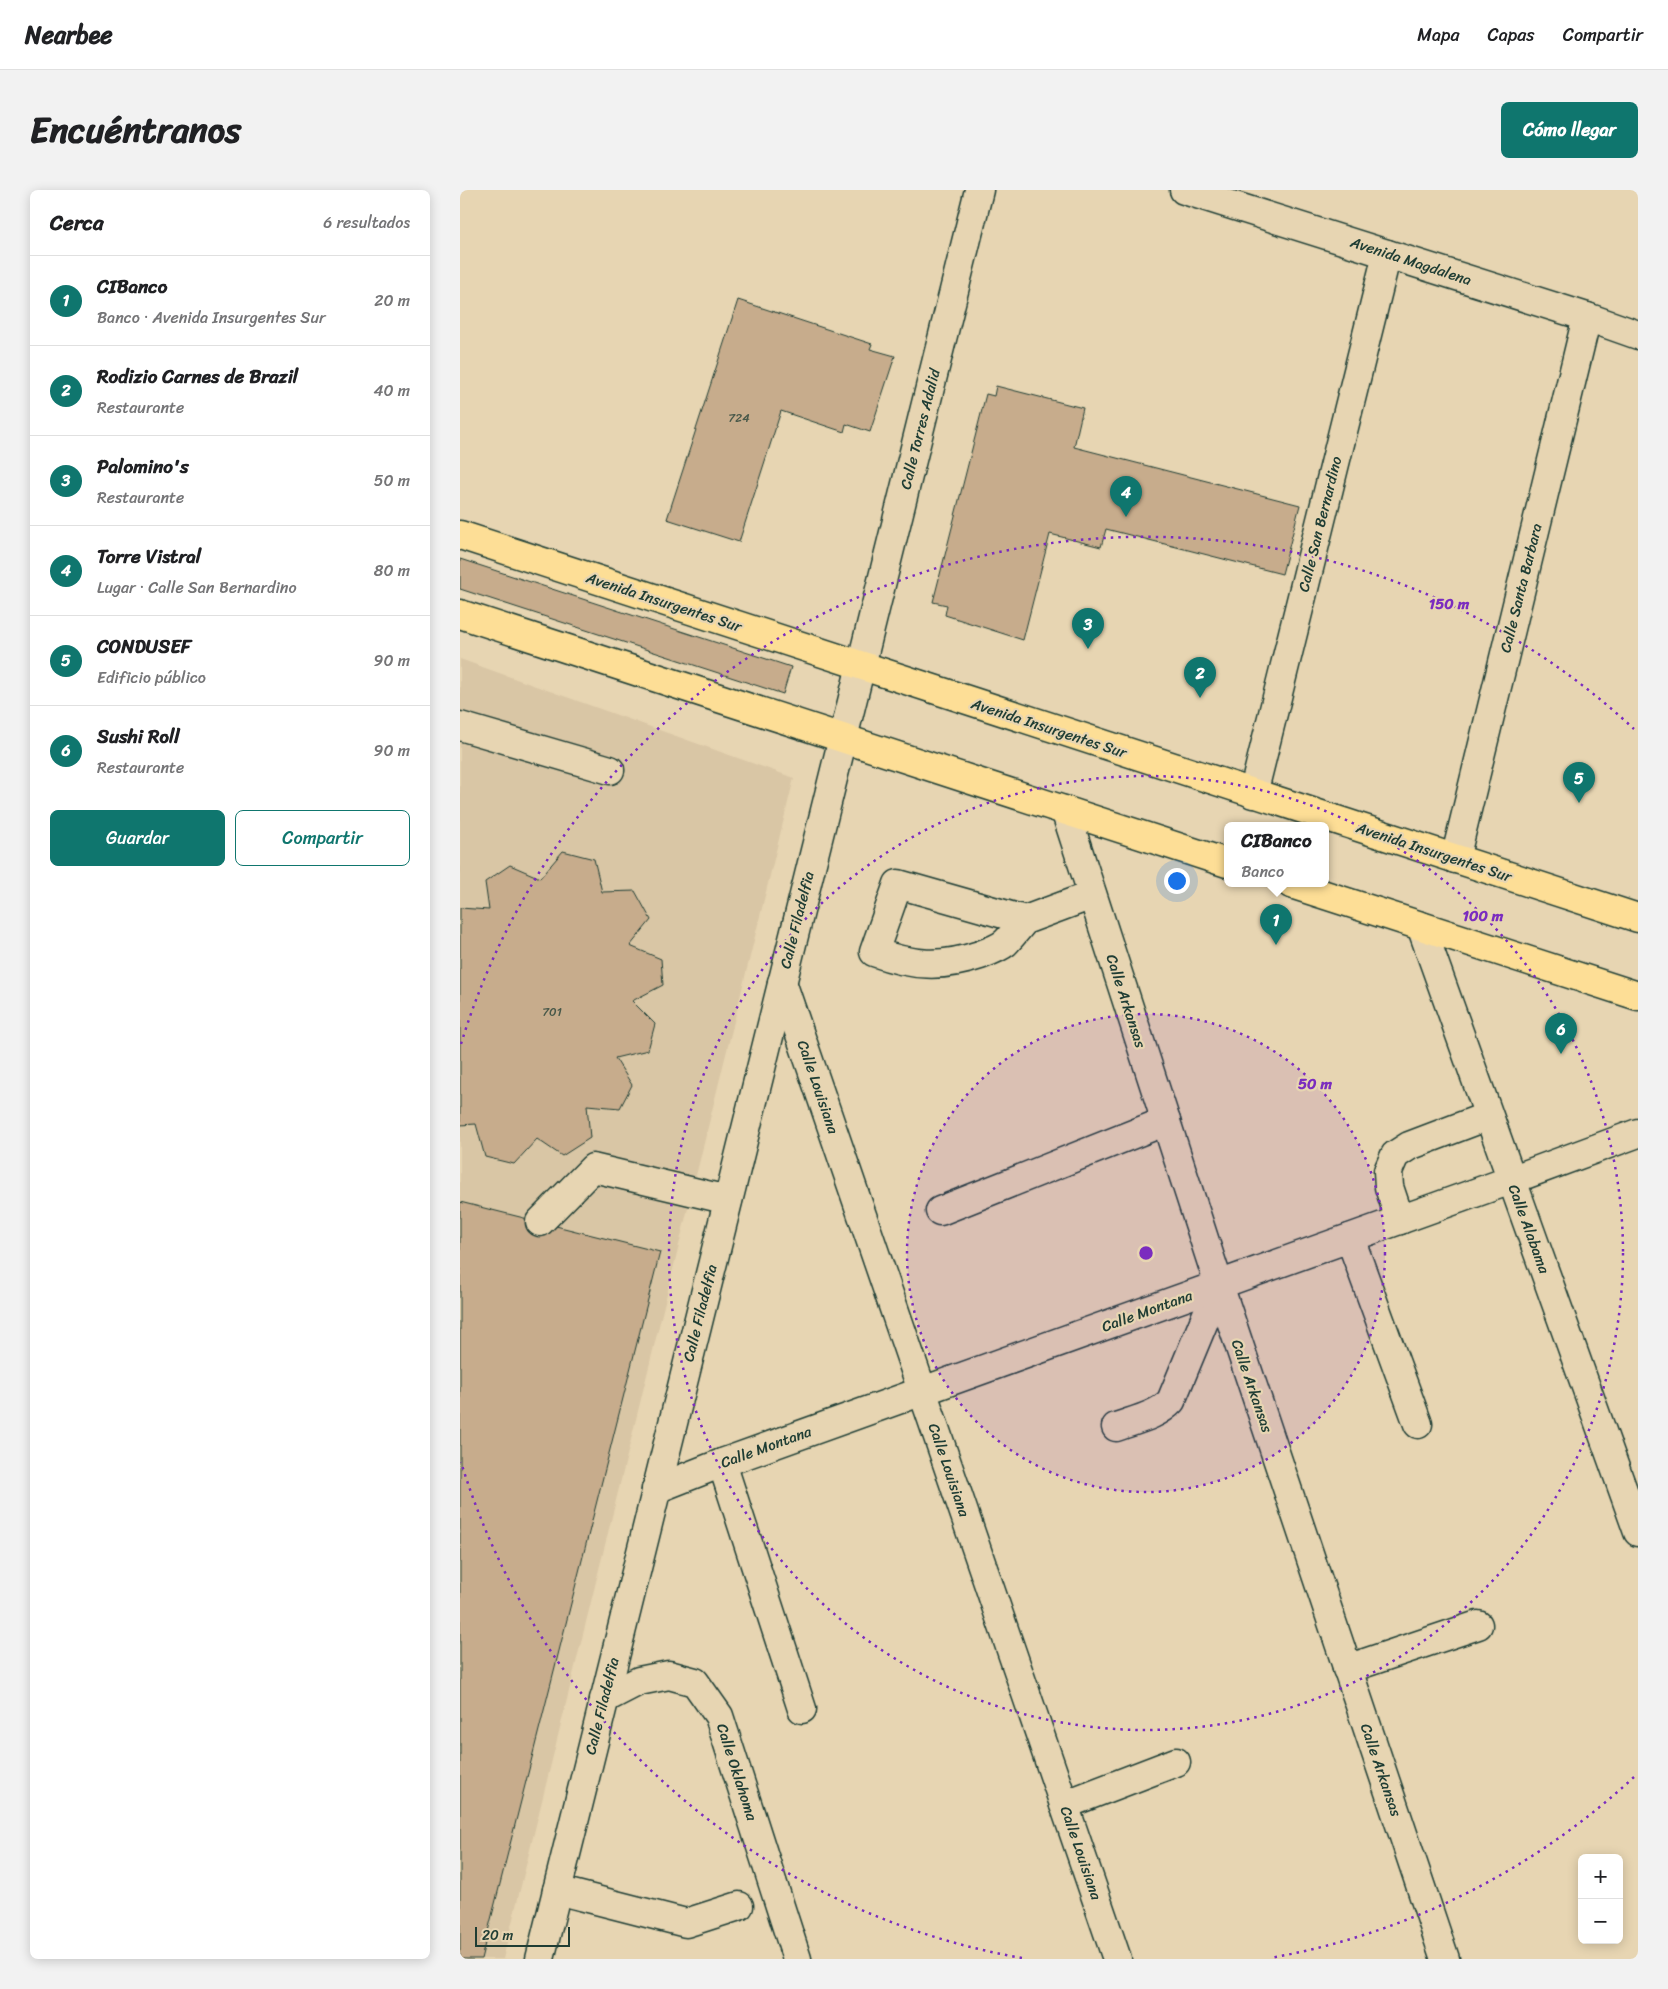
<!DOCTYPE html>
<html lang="es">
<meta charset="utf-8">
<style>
body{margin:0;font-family:Sriracha,sans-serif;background:#f2f2f2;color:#202124}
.controls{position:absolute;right:15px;bottom:15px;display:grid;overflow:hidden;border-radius:8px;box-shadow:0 2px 12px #0003}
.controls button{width:45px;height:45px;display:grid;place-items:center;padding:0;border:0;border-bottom:1px solid #e0e0e0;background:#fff;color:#202124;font:25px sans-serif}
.scale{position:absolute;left:15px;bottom:12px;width:95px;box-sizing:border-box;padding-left:5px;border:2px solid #1f3d34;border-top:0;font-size:14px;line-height:18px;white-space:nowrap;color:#1f3d34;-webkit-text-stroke:4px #e7d5b2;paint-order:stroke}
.you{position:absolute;left:716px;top:690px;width:18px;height:18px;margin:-12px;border:4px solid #fff;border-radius:50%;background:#1a73e8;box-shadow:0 0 0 8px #1a73e833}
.badge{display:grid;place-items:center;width:32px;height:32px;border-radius:50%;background:#0f766e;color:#fff;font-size:16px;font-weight:700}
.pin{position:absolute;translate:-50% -41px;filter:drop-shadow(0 1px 2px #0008)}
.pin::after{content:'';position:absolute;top:26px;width:18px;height:15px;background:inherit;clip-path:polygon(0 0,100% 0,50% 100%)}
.popup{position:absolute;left:764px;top:632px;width:105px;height:65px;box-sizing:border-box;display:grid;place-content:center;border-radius:8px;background:#fff;filter:drop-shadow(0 1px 4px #0005);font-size:16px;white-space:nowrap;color:#757577}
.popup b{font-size:19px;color:#202124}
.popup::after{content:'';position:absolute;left:50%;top:100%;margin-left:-10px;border:10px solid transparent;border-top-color:#fff}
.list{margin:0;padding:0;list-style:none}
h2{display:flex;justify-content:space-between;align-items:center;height:65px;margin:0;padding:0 20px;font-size:21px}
h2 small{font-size:16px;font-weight:400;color:#757577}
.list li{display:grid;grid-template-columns:32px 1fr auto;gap:15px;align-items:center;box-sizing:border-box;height:90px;padding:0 20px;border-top:1px solid #e0e0e0}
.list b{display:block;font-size:19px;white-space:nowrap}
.list p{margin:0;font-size:16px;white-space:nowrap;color:#757577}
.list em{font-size:16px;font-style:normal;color:#757577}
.actions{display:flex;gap:10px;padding:15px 20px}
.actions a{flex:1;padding:11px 0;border:1px solid #0f766e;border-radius:8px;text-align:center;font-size:18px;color:#0f766e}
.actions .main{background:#0f766e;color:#fff}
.map{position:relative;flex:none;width:1178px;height:1769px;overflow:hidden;border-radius:8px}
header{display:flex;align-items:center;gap:30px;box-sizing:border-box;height:70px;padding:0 25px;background:#fff;border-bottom:1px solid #e0e0e0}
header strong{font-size:24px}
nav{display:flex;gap:28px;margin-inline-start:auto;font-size:18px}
.intro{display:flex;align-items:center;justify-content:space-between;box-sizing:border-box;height:120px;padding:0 30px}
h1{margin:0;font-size:35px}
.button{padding:12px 22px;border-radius:8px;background:#0f766e;color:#fff;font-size:18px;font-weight:700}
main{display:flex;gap:30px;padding:0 30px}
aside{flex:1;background:#fff;border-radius:8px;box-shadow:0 2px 12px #0003}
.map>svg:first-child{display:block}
</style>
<header>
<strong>Nearbee</strong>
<nav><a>Mapa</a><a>Capas</a><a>Compartir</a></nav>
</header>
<div class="intro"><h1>Encuéntranos</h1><a class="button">Cómo llegar</a></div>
<main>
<aside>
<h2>Cerca<small>6 resultados</small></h2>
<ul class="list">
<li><span class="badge">1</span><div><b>CIBanco</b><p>Banco · Avenida Insurgentes Sur</p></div><em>20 m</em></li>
<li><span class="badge">2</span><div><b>Rodizio Carnes de Brazil</b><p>Restaurante</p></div><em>40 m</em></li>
<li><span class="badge">3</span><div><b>Palomino's</b><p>Restaurante</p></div><em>50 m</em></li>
<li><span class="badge">4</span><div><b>Torre Vistral</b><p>Lugar · Calle San Bernardino</p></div><em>80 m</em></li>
<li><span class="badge">5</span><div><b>CONDUSEF</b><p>Edificio público</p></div><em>90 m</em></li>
<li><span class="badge">6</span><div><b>Sushi Roll</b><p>Restaurante</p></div><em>90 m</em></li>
</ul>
<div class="actions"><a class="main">Guardar</a><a>Compartir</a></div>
</aside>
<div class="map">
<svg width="1178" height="1769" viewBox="0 0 1178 1769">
<rect width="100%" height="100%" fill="#e7d5b2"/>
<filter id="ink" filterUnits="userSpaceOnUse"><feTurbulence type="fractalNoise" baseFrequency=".02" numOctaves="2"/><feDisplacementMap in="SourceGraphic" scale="10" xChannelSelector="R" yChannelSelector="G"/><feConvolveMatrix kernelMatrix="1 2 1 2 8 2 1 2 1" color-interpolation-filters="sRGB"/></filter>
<g filter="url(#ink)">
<!-- built -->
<polygon fill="#d9c6a5" points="0,469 334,588 43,1769 0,1769"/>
<!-- building -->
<g fill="#c7ac8c" stroke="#1f3d34">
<polygon points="278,110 412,154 410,159 435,166 410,242 386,234 384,242 321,221 279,352 207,329"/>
<polygon points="536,196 623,218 614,257 840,315 822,384 646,339 641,357 590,344 563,450 485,425 487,415 473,412 526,204 534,206"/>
<polygon points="0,369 331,477 323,504 0,399"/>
<polygon points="103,661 134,669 142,702 175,701 191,730 170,756 201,769 203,795 172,811 195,834 188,860 155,868 172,895 160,918 127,915 130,948 102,966 77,949 54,974 25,967 16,934 0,935 0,718 29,720 25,692 50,675 80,688"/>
<polygon points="0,1012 200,1062 21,1769 0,1769"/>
</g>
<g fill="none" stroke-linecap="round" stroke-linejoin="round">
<defs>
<g id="minor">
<polyline points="724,0 1127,127 1178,145"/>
<polyline points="0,536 150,580"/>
<polyline points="793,604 927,64"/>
<polyline points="605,620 759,1095 985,1769"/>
<polyline points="995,669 1127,127"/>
<path d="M 565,730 C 559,737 552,746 545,753 C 539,758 528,762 520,765 C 482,778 452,776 414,762 L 438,694 L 565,730 L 632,705"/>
<polyline points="961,736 1178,1342"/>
<polyline points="322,792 657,1769"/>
<polyline points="480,1021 706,931"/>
<polyline points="940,1030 929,997 928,981 935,965 949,956 1028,926"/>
<polyline points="80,1032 133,978 268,1010"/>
<polyline points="890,1048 958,1234"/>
<path d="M 656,1237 C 675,1230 697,1226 711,1211 L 759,1095"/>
<polyline points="262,1273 342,1519"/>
<polyline points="196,1299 262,1273 1051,990 1178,943"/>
<polyline points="887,1479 1018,1435"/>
<polyline points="144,1509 179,1491 209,1485 235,1492 259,1526 337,1769"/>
<polyline points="604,1615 716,1572"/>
<polyline points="97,1700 226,1733 279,1716"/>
<polyline points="80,1769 519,0"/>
</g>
<g id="major">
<polyline points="0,345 1178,728"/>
<polyline points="0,424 767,673"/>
<polyline points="831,694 1178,806"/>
</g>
</defs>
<!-- minor casing -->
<use href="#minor" stroke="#1f3d34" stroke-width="31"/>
<!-- major casing -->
<use href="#major" stroke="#1f3d34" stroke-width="31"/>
<!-- minor -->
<use href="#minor" stroke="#e7d5b2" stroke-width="28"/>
<!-- major -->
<use href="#major" stroke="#fdde96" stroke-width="28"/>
</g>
</g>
<!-- distance rings -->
<circle cx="686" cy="1063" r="239" fill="#7b2cbf" fill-opacity=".12"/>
<g fill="none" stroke="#7b2cbf" stroke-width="2.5" stroke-dasharray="2.5 5">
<circle cx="686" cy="1063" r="239"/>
<circle cx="686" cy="1063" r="477"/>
<path d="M1174 1587A716 716 0 0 1 810 1768M562 1768A716 716 0 0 1 1 1272M1 854A716 716 0 0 1 1174 539"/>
</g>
<g text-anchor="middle" stroke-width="4.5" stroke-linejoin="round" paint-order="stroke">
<!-- number labels -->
<g font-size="12" fill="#49594a">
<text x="279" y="232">724</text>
<text x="92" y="826">701</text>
</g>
<!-- street labels -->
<g font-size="15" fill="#1f3d34" stroke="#e7d5b2">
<text transform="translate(951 71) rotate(18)" y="5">Avenida Magdalena</text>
<text transform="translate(460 239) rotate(-76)" y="5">Calle Torres Adalid</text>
<text transform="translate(860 334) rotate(-76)" y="5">Calle San Bernardino</text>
<text transform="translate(1061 398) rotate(-76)" y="5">Calle Santa Barbara</text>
<text transform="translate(204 412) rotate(18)" y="5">Avenida Insurgentes Sur</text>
<text transform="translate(589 538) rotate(18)" y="5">Avenida Insurgentes Sur</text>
<text transform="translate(974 662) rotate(18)" y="5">Avenida Insurgentes Sur</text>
<text transform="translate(337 730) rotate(-76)" y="5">Calle Filadelfia</text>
<text transform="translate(666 811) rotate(72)" y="5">Calle Arkansas</text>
<text transform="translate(358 897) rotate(71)" y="5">Calle Louisiana</text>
<text transform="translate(1069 1039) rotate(70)" y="5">Calle Alabama</text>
<text transform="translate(687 1121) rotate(-20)" y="5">Calle Montana</text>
<text transform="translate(240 1123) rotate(-76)" y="5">Calle Filadelfia</text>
<text transform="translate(792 1196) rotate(71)" y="5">Calle Arkansas</text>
<text transform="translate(306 1257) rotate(-20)" y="5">Calle Montana</text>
<text transform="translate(489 1280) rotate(71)" y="5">Calle Louisiana</text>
<text transform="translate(142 1516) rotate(-76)" y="5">Calle Filadelfia</text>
<text transform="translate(921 1580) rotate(71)" y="5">Calle Arkansas</text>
<text transform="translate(277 1582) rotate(72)" y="5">Calle Oklahoma</text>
<text transform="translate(621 1663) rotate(71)" y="5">Calle Louisiana</text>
</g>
</g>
<circle cx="686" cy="1063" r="8" fill="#7b2cbf" stroke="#e7d5b2" stroke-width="2.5"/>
<g font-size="15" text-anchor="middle" font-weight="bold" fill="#7b2cbf" stroke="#e7d5b2" stroke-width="4.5" stroke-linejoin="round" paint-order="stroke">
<text x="989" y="419">150 m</text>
<text x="1023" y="731">100 m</text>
<text x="855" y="899">50 m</text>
</g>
</svg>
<div class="controls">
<button>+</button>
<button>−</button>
</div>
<div class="scale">20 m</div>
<div class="you"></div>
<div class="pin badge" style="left:816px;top:755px">1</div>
<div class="popup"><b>CIBanco</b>Banco</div>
<div class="pin badge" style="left:740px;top:508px">2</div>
<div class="pin badge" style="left:628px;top:459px">3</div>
<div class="pin badge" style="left:666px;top:327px">4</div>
<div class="pin badge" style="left:1119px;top:613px">5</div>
<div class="pin badge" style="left:1101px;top:864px">6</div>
</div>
</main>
